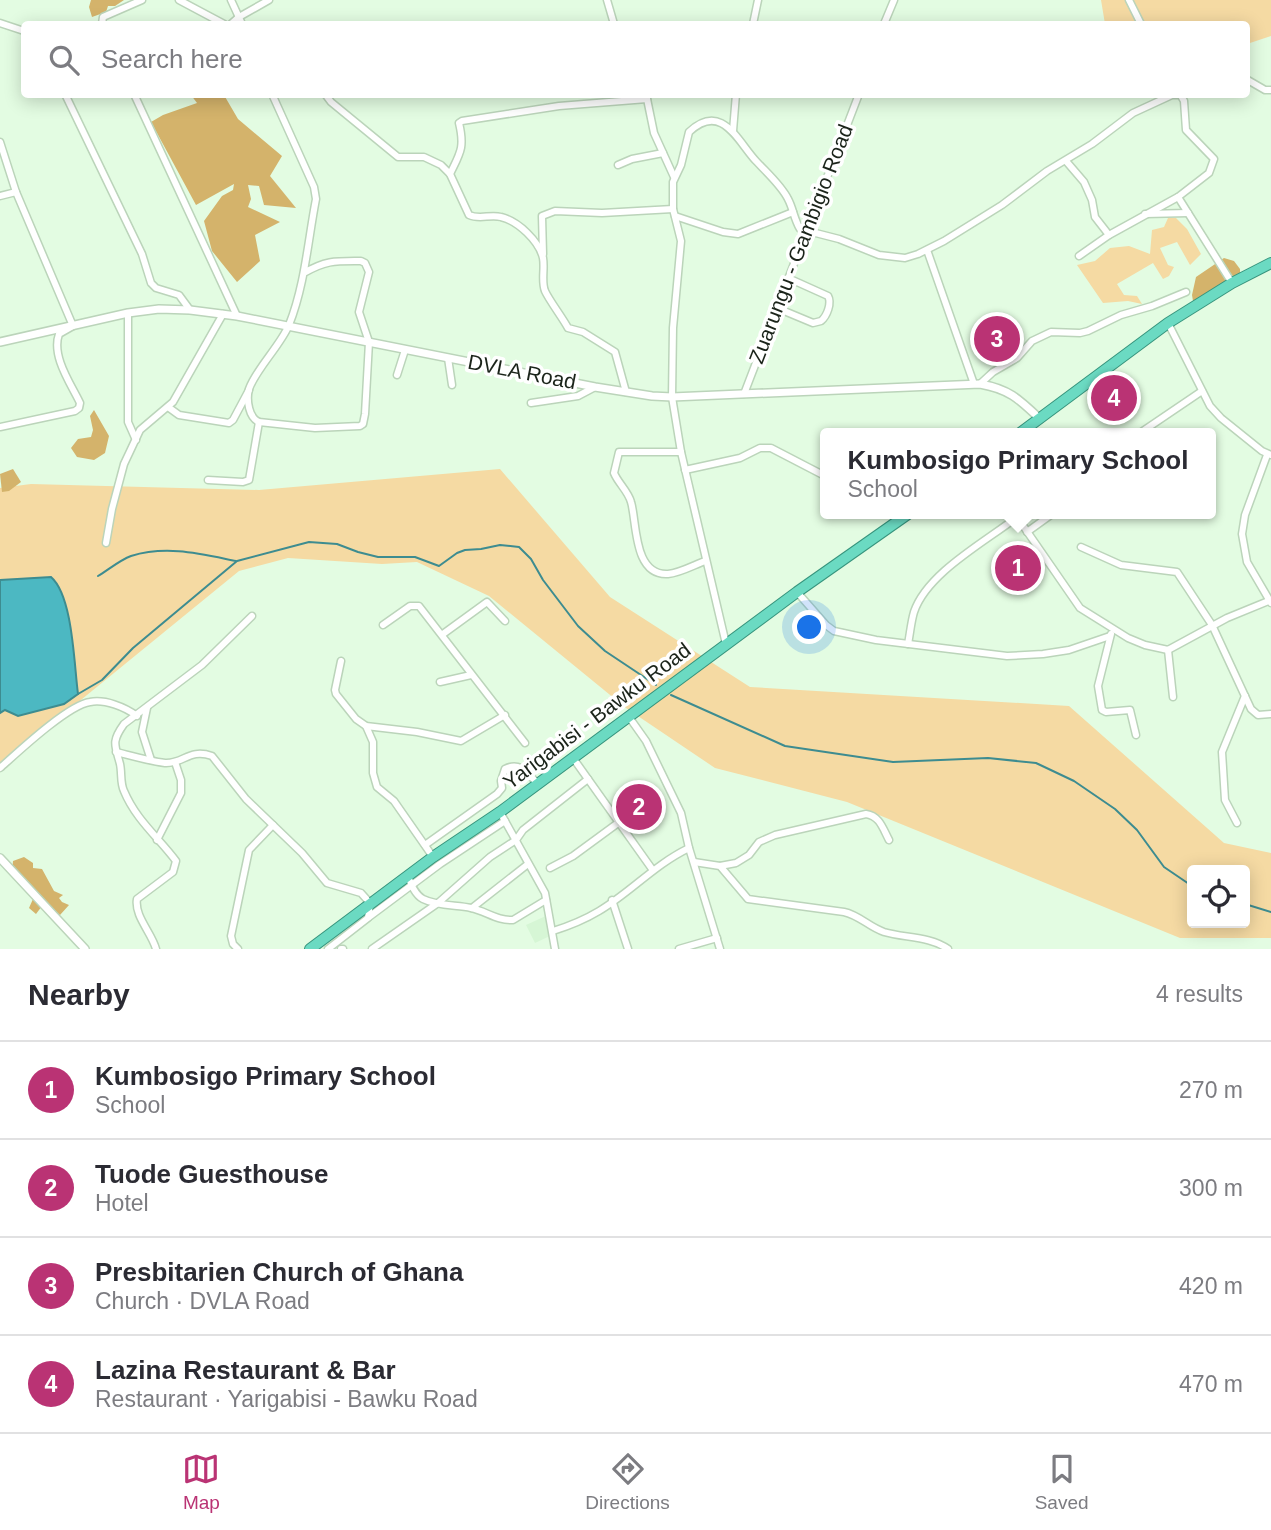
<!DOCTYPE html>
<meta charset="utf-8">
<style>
body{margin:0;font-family:Helvetica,sans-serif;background:#f2f2f3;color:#2b2b33}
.controls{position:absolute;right:21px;bottom:21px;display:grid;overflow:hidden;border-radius:7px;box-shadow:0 4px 18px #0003}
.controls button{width:63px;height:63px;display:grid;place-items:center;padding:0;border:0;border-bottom:2px solid #e1e1e2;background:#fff;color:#2b2b33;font:35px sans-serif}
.you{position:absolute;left:810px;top:628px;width:24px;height:24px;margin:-18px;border:5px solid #fff;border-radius:50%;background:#1a73e8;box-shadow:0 0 0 10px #1a73e833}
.badge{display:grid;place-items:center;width:46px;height:46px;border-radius:50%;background:#ba3374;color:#fff;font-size:23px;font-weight:700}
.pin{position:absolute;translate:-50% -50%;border:4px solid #fff;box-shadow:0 2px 7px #0006}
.popup{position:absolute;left:820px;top:428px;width:396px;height:91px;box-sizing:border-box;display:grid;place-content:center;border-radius:7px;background:#fff;filter:drop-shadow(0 2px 5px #0005);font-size:23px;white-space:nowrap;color:#7c7c81}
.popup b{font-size:26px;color:#2b2b33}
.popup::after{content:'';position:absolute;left:50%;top:100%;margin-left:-14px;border:14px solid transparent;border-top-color:#fff}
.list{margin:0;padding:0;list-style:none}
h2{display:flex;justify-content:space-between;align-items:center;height:91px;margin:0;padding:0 28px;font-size:30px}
h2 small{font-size:23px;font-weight:400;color:#7c7c81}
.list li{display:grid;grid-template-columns:46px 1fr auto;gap:21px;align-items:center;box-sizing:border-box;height:98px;padding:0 28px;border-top:2px solid #e1e1e2}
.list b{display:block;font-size:26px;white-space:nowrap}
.list p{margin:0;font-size:23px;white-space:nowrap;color:#7c7c81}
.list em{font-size:23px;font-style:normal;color:#7c7c81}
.icon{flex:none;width:38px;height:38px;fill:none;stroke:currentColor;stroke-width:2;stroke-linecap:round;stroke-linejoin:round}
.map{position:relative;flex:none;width:1271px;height:949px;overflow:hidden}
.search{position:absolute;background:#fff;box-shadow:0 4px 18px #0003;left:21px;right:21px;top:21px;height:77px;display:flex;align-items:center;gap:18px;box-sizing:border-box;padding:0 24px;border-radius:7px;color:#7c7c81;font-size:26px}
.sheet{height:483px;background:#fff}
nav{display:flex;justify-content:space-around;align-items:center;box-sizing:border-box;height:98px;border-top:2px solid #e1e1e2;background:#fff;font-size:19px;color:#7c7c81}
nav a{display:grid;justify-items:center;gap:4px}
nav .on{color:#ba3374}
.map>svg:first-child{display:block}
</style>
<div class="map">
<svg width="1271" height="949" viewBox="0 0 1271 949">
<rect width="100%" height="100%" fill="#e3fce2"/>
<!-- built -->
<polygon fill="#d6f6d5" points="548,915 552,935 535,943 526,925"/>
<!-- green -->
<g fill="#f5daa3" fill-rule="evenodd">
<polygon points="1101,0 1271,0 1271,36 1247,44 1246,24 1105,24"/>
<polygon points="1168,218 1176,218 1187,229 1201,254 1190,265 1177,242 1160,248 1168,265 1174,267 1169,276 1163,279 1153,263 1117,284 1124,295 1137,296 1142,304 1128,301 1103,303 1077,265 1095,261 1110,248 1129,246 1150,254 1152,230 1164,227"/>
<path d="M 500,469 L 610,597 L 750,687 L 1069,706 L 1224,843 L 1271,853 L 1271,938 L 1180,938 L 847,802 L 715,768 L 626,708 L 489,596 L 417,562 L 382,564 L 288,558 L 239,571 L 0,766 L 0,488 L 31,484 L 259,490 ZM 1192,870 L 1245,870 L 1245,923 L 1192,923 Z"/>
</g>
<!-- forest -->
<g fill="#d4b36b">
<polygon points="91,0 124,0 115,6 108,6 106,12 92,17 89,7"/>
<polygon points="191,95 224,95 238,119 282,156 270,176 296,208 264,205 259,186 248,185 251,199 248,207 280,222 255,235 260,261 237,282 212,251 204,221 222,196 233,190 234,184 196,205 151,122 163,115 197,103"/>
<path d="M 1224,258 L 1234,261 L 1240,269 L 1240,275 C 1224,285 1208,293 1193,301 L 1192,295 L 1196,277 Z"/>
<polygon points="94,410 109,436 105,453 94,460 77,457 71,448 78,439 91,437 93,430 90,416"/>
<polygon points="13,469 21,482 9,491 2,492 0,474"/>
<polygon points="24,857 33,863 33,868 42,869 54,891 63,895 59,898 62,902 69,905 60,915 48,912 42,906 36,914 29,908 33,899 12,873 13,861"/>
</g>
<!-- water -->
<path fill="#4cb8c2" stroke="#3d8c90" stroke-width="2" d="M 51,577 C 73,596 74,665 78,694 L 64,704 L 18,716 L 5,710 L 0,713 L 0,580 Z"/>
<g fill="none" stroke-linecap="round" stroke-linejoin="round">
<!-- stream -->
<g stroke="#3d8c90" stroke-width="2">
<path d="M 98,576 C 108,570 120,560 131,556 C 167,545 201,554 236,561"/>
<polyline points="78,694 102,680 133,648 237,561 309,542 337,544 358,552 378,557 415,557 439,566 457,553 465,550 481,549 500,545 519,547 531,559 543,580 578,626 605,651 656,685"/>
<polyline points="671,695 785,746 893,762 988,758 1036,763 1074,781 1115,809 1137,830 1164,867 1192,886"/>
<polyline points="1245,904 1271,912"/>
</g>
<defs>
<g id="minor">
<polyline points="179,0 224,24"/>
<polyline points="231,0 242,24"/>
<polyline points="607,0 614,24"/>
<polyline points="1129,0 1141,24"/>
<polyline points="0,23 24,31"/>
<polyline points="102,24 103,17 142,0"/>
<polyline points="231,24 239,17 269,0"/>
<polyline points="753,24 758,0"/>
<polyline points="884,24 894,0"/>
<polyline points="1246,79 1265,90 1271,90"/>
<polyline points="65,94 142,254 151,283 156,288 179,295 190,310"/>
<polyline points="134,94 237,316"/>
<path d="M 272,94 L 314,187 L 316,199 C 308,240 305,285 289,325 C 280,346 256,369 249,389 C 246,400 249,418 259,422 L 315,428 L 360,426 L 363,424 L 365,414 L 369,342 L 359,312 L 369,272 L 365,263 L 361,261 C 336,261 326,260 304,273"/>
<path d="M 325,94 L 331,102 L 398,157 L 424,157 L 441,165 L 450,174 L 469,215 C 480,220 490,214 501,217 C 518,221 539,241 543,258 C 545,269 541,281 545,291 C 549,300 562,317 568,328 L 583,332 L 615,352 L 626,392"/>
<polyline points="646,94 654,133 674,177"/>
<polyline points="733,131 736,94"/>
<path d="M 0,142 L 16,192 L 73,326 L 59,334 C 51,356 71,384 80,403 L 79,408 L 75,411 L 0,427"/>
<polyline points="1066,161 1084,182 1092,200 1095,217 1109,235"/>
<polyline points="618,165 632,159 663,153"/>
<path d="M 450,174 C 460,153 465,148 459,123 L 462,121 L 559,106 L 647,99"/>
<polyline points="0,196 16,192"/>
<polyline points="1178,197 1232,283"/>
<polyline points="1145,214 1188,213"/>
<polyline points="675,216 723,232 738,234 793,212"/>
<polyline points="927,250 974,384"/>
<polyline points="543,254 542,216 555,211 602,213 673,209"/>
<polyline points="1079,256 1109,235 1178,197 1209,173 1214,159 1186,130 1184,101 1180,94"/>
<path d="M 777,308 L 813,323 L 821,321 C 827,316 832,303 828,296 L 788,278"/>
<polyline points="128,313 128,422 136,440"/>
<polyline points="1168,323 1210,406 1221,418 1262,451 1271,455"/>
<polyline points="448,358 452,385"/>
<polyline points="397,375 405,350"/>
<polyline points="980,384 993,372 1017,358 1032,341 1051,332 1080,333 1088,331 1121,315 1152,306 1186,292"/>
<polyline points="744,394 859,94"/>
<polyline points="531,403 578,396 595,387"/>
<polyline points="168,407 179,415 229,423 233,420 249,390"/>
<polyline points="1140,433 1202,391"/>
<path d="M 681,452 L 619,452 L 614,473 C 618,483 628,491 631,502 C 637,522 633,576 668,574 C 680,573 694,565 705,561"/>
<polyline points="1267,455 1245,515 1242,534 1247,562 1271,603"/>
<polyline points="685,470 740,458 760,448 771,448 825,476"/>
<polyline points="208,480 243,482 249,480 259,422"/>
<polyline points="1015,514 1080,608 1128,638 1145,645 1168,650 1227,618 1271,600"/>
<polyline points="1027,532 1052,514"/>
<polyline points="106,543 112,509 124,464 140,430 173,402 223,314"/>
<polyline points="1081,547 1121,565 1177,572 1212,625 1251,709 1258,715 1271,714"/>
<polyline points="797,592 826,625 834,631 876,640 1007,656 1043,654 1069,650 1110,636"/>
<polyline points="383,625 410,606 419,606 525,743"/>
<polyline points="443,634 487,602 505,621"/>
<polyline points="1111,634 1098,686 1102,710 1106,712 1130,710 1136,735"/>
<path d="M 726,644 L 681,452 L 672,397 L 673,328 L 681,241 L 673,209 L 673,182 L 681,165 L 689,132 C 722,101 738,142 756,161 C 766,172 781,185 788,199 C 793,208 794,219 800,229 L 839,239 L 879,255 L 905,258 L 918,254 L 944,241 L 1002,205 L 1047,171 L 1092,144 L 1133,113 L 1172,95 L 1181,95"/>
<path d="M 908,644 C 910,634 911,622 914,612 C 927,573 985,542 1017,517"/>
<polyline points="1168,650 1173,697"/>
<polyline points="341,661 335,690 336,694 356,719 366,726 417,732 461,741 505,715"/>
<polyline points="440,682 471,675"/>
<polyline points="147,708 142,732 151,760"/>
<polyline points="629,717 646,741 681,813 689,848 720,949"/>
<polyline points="366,726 373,742 373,773 377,787 394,801 433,857"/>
<path d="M 116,752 C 132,756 149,761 165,763 C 184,764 189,748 212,756 L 246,799 L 302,853 L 327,883 L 361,893 L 370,903 L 368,918 L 328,949"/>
<polyline points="573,758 652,869"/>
<path d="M 0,768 C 18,752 68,705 90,702 C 105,699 125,707 137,716"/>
<polyline points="500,812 545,893 555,949"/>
<polyline points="1237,823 1225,800 1222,752 1245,696"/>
<polyline points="157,840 181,793 181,780 175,762"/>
<path d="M 425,845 L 497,794 L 502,788 L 501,781 L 505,769 C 520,761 527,773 537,783"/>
<path d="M 694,862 L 720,866 L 748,899 L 844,912 C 859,915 869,927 884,932 C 904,938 930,936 948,949"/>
<path d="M 720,866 L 736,863 L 749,855 L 759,842 L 775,835 L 866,814 C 880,816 883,829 889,840"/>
<polyline points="550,868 573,856 618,823"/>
<path d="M 408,876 C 411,884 415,895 423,899 C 437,906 456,905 471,908 C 486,911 497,921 513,920 L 546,900"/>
<polyline points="612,900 628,949"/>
<polyline points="472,908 528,864"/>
<polyline points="369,917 440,864 505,821"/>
<path d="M 553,931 C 569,926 584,920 599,911 C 631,892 654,865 689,848"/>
<path d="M 156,949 C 152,933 134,916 137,899 L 173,872 L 176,861 C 159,838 136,820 124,791 C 120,783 122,773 120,764 C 115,745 111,742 124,724 L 202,665 L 252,616"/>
<polyline points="238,949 233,944 231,936 249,850 273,825"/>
<polyline points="341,949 343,949"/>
<polyline points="372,949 438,903 490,857 516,840 523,830 588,779"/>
<polyline points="679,949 717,938"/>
</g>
<g id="tertiary">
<path d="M 0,342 L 128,313 L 159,309 L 190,310 L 237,316 L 595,387 L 652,396 L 672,397 L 980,384 C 1009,389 1019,399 1040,419"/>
<polyline points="0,858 85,949"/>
</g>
<g id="trunk">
<polyline points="1020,433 1168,323 1232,283 1271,263"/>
<polyline points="310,949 433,857 500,812 797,592 908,514"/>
</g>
</defs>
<!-- minor casing -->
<use href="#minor" stroke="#bbd4ba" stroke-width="9"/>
<!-- tertiary casing -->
<use href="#tertiary" stroke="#bbd4ba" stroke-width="10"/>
<!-- trunk casing -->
<use href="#trunk" stroke="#37947d" stroke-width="12"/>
<!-- minor -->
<use href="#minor" stroke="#fff" stroke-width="6"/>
<!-- tertiary -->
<use href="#tertiary" stroke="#fff" stroke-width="7"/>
<!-- trunk -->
<use href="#trunk" stroke="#6bdac2" stroke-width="10"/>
</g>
<g text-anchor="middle" stroke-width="7" stroke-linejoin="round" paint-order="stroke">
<!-- street labels -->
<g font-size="21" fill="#1b241a" stroke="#fff">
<text transform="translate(801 244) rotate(-69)" y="7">Zuarungu - Gambigio Road</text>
<text transform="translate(522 372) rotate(11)" y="7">DVLA Road</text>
<text transform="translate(597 716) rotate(-37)" y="7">Yarigabisi - Bawku Road</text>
</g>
</g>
</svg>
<div class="controls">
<button><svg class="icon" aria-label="locate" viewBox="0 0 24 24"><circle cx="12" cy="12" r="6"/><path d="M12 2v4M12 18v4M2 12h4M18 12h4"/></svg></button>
</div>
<div class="you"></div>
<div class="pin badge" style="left:1018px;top:568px">1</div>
<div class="popup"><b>Kumbosigo Primary School</b>School</div>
<div class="pin badge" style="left:639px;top:807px">2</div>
<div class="pin badge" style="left:997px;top:339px">3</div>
<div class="pin badge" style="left:1114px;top:398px">4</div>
<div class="search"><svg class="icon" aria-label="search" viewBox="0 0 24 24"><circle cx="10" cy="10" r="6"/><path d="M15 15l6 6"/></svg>Search here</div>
</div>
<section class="sheet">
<h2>Nearby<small>4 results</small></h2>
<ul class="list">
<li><span class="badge">1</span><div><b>Kumbosigo Primary School</b><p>School</p></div><em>270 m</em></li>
<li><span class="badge">2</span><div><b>Tuode Guesthouse</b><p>Hotel</p></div><em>300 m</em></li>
<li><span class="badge">3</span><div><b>Presbitarien Church of Ghana</b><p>Church · DVLA Road</p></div><em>420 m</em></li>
<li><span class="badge">4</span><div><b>Lazina Restaurant &amp; Bar</b><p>Restaurant · Yarigabisi - Bawku Road</p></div><em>470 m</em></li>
</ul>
</section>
<nav>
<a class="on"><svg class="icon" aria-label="map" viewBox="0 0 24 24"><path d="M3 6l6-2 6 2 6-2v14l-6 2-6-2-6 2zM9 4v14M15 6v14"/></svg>Map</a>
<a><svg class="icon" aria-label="directions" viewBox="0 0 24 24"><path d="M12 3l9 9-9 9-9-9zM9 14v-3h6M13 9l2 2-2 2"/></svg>Directions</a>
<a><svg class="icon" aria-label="saved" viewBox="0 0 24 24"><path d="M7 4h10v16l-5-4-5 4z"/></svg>Saved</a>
</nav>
